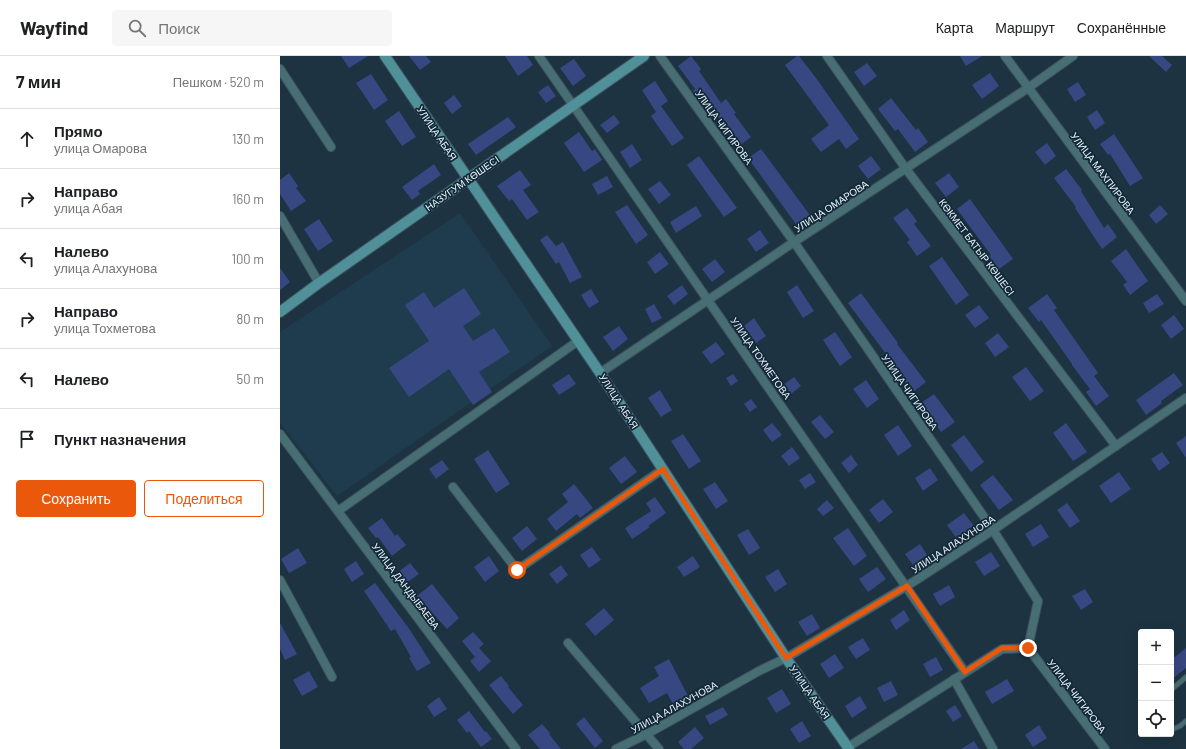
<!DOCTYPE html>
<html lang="ru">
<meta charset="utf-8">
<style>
body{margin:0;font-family:Barlow,sans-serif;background:#f6f6f6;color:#202124}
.controls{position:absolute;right:12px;bottom:12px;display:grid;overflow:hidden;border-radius:4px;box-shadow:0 4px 16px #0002}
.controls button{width:36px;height:36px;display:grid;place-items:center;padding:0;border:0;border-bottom:1px solid #e0e0e0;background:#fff;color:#202124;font:20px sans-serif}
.stop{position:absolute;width:12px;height:12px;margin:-9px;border:3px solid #ea580c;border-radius:50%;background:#fff}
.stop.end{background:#ea580c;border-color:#fff;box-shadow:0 1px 4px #0008}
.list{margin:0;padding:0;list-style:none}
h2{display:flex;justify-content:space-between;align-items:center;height:52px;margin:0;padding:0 16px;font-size:17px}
h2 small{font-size:13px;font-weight:400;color:#757577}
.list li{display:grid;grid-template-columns:26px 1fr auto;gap:12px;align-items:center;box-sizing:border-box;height:60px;padding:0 16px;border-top:1px solid #e0e0e0}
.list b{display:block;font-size:15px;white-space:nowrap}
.list p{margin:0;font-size:13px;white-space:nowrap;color:#757577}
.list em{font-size:13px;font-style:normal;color:#757577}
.actions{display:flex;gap:8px;padding:12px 16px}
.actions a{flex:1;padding:9px 0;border:1px solid #ea580c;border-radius:4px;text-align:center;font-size:14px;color:#ea580c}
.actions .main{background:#ea580c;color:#fff}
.icon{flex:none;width:22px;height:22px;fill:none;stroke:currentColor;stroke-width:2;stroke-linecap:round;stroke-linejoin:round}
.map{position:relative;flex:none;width:906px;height:693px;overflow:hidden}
header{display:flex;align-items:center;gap:24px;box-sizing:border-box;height:56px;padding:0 20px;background:#fff;border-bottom:1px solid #e0e0e0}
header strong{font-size:19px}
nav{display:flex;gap:22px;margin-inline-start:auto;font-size:14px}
.search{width:280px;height:36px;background:#f6f6f6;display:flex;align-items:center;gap:10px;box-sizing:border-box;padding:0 14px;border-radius:4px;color:#757577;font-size:15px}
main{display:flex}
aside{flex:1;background:#fff}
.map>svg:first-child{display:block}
</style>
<header>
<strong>Wayfind</strong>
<div class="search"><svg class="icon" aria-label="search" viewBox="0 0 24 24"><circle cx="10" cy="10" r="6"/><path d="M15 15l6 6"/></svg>Поиск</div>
<nav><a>Карта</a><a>Маршрут</a><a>Сохранённые</a></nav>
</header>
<main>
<aside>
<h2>7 мин<small>Пешком · 520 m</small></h2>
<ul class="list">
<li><svg class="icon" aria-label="ahead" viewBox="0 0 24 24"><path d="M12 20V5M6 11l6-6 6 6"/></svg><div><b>Прямо</b><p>улица Омарова</p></div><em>130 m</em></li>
<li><svg class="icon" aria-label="right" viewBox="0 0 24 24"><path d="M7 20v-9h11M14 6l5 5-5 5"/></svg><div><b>Направо</b><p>улица Абая</p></div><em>160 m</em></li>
<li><svg class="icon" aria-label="left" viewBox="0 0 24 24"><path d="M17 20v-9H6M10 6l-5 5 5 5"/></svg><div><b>Налево</b><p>улица Алахунова</p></div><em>100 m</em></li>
<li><svg class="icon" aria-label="right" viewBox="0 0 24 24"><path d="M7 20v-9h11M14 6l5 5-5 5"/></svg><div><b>Направо</b><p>улица Тохметова</p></div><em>80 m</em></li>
<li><svg class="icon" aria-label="left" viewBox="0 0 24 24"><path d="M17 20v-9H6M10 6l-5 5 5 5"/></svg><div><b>Налево</b></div><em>50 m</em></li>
<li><svg class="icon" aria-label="arrive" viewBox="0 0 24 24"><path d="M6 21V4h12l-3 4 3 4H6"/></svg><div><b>Пункт назначения</b></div></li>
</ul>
<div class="actions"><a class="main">Сохранить</a><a>Поделиться</a></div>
</aside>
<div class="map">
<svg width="906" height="693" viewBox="0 0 906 693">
<rect width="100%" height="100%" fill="#1d3341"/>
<!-- built -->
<polygon fill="#1f3c4f" points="180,157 272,290 57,440 0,367 0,276"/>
<!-- building -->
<g fill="#374781">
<polygon points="61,0 88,0 69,12"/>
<polygon points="129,0 146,0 151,6 140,14"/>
<polygon points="225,0 247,0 253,9 238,20"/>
<polygon points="411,0 421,13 419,15 441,47 446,43 456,57 454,58 471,81 458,91 448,77 449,76 430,50 426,53 413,35 415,33 398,10"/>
<polygon points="517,0 519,0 536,22 579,83 566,93 559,83 541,96 531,83 549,69 505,9"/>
<polygon points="680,0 702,0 686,10"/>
<polygon points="869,0 882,0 892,9 886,16"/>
<polygon points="294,3 306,20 293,30 280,12"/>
<polygon points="587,7 597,20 584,30 574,16"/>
<polygon points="710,17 719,30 702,43 692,29"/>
<polygon points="91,18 108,44 94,54 76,27"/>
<polygon points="375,25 388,45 381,50 404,82 392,90 371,60 376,56 362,34"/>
<polygon points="798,26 806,39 795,46 787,33"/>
<polygon points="268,29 276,40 266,47 258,36"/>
<polygon points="174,39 182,50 172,58 164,47"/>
<polygon points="611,42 636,74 638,72 648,86 635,96 618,73 615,75 598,53"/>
<polygon points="817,54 825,67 815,74 807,61"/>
<polygon points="119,55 136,81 122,90 105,65"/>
<polygon points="334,59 340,67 327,77 320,69"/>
<polygon points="228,61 236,71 196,99 188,88"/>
<polygon points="299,76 312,95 315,93 322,104 304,116 284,87"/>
<polygon points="834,78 863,122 850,130 830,98 828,99 820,88"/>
<polygon points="767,87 776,100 765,109 755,96"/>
<polygon points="352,88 362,104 350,112 340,96"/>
<polygon points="481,93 535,166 521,175 468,102"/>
<polygon points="419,100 457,152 444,161 407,109"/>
<polygon points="591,100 601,113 588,123 578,110"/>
<polygon points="154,108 161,119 138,135 140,138 132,144 122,131"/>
<polygon points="786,113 802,134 801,135 824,172 828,168 837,181 822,193 795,152 796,151 774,122"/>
<polygon points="240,114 251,129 243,134 259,156 247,164 232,143 229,145 217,130"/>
<polygon points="9,117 18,130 16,132 26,145 11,155 0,138 0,124"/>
<polygon points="669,117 679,131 666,141 655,127"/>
<polygon points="327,120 333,131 318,139 312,128"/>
<polygon points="380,125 391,139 379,148 368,133"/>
<polygon points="690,143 733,203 719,213 709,200 711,199 677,153"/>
<polygon points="347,149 368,179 356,188 335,156"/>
<polygon points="880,149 888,158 876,168 869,159"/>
<polygon points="416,150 422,160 396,177 390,166"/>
<polygon points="627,152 637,165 634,168 651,190 637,200 627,186 630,184 613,162"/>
<polygon points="39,163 53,185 38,195 24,173"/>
<polygon points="480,174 489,187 476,196 467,183"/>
<polygon points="267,179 276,190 283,186 302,221 290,227 279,206 276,208 260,184"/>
<polygon points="846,193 868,225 850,239 843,229 847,226 831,205"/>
<polygon points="380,196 389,208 375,218 367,206"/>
<polygon points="662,201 689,239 676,249 649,210"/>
<polygon points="435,203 445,216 432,226 422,213"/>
<polygon points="0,212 10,226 0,234"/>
<polygon points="402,229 408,238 394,249 387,240"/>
<polygon points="517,229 534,255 523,262 507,236"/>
<polygon points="184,232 201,258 183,270 193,285 214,272 230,296 199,316 212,336 193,349 169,313 129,341 109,312 149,285 125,249 144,236 154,252"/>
<polygon points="311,233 319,246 309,252 301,239"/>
<polygon points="581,237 618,287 617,288 646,326 633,336 610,307 612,306 568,247"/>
<polygon points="767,238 777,252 774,254 818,317 814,320 829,340 816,350 806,336 810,333 792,309 792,308 761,264 759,266 748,252"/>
<polygon points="877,238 884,248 869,257 863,247"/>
<polygon points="374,248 382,262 372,267 365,253"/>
<polygon points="699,249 709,262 695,272 685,259"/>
<polygon points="894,259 904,273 891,283 881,269"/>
<polygon points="474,262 486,280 476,287 464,270"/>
<polygon points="339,270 348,283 333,295 323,281"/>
<polygon points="555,276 572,301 560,310 543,284"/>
<polygon points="718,277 729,291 715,301 705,287"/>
<polygon points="436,286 445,298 431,308 422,296"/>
<polygon points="746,311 764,335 750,345 732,321"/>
<polygon points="894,317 903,329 881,345 882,347 866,359 856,344"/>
<polygon points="289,318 296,328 279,339 272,329"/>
<polygon points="453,318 458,325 451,330 446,322"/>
<polygon points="514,321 521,330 511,338 503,329"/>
<polygon points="586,324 599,343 587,352 573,333"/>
<polygon points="380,334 392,354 381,361 368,342"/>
<polygon points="654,338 675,366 661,376 641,347"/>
<polygon points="471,343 477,351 470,356 464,348"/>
<polygon points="540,359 554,376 545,383 531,366"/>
<polygon points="492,367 502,379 492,386 483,374"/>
<polygon points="786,367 807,396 793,405 773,377"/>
<polygon points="618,369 632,390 618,400 604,379"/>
<polygon points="403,378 421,405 409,413 391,385"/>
<polygon points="684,379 704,406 691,416 671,389"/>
<polygon points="906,380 906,402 896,387"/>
<polygon points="512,391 520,402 509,410 501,400"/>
<polygon points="208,394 230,428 216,437 194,403"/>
<polygon points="882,396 890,407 879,415 871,403"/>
<polygon points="571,399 578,409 569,417 561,407"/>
<polygon points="345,400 357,416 341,428 329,412"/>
<polygon points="162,404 169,413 156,423 149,413"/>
<polygon points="650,412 658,424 643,435 635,422"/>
<polygon points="839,416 851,433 831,447 819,430"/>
<polygon points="530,417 536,426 525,433 519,424"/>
<polygon points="713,419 733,444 719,454 700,429"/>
<polygon points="435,426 448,445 436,453 423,433"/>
<polygon points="294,428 313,452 300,462 297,458 276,475 267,463 288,446 282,438"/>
<polygon points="375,441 386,457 368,470 370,471 352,483 345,472 371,455 366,447"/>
<polygon points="603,443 613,456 599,467 589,454"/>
<polygon points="547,444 554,452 543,460 537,453"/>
<polygon points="787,447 800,465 790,472 777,454"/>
<polygon points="684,457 694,470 677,483 667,469"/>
<polygon points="102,462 115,480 117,478 126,489 112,500 98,481 96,482 88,472"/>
<polygon points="761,468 769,481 753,491 745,478"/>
<polygon points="247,470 257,483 242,495 232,482"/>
<polygon points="568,472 587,500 574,510 553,482"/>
<polygon points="468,473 480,492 469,499 457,479"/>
<polygon points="640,488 647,499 633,509 625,498"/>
<polygon points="312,491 321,504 309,512 300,499"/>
<polygon points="18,492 27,507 9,517 1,503"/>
<polygon points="711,496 720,510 704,520 695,506"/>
<polygon points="209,500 219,515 205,526 194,511"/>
<polygon points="413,500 420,511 404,521 397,511"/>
<polygon points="76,505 84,518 72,526 64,513"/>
<polygon points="130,507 139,518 126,527 118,516"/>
<polygon points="281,509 288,519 277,528 269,518"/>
<polygon points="597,511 606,523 588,536 579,523"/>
<polygon points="498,513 507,528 495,536 485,521"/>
<polygon points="95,527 130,574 151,607 137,615 129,602 131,601 115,573 111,575 84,535"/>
<polygon points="152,528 179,562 167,573 137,540"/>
<polygon points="669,529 675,541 660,550 653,538"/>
<polygon points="805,533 813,546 801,554 792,540"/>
<polygon points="324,552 334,564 315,580 305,568"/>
<polygon points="624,554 630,564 616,574 610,564"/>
<polygon points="532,558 540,572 527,580 518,566"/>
<polygon points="0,567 17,598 5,604 0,593"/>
<polygon points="193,576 204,588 199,592 211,605 199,616 190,605 195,601 182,585"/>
<polygon points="583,582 590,594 576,603 568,591"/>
<polygon points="906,592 906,612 891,624 891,604"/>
<polygon points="555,598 564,612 549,622 540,608"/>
<polygon points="656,601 663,614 650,621 643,608"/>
<polygon points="389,603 408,640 393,648 387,637 369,647 360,632 379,620 374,611"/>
<polygon points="29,615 38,631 22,640 13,624"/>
<polygon points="221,620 229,630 228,631 243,649 233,658 209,629"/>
<polygon points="727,623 734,635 712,648 705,636"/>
<polygon points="611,625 618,639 604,646 597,632"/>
<polygon points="502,633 511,648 496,657 487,642"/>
<polygon points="580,640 587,652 572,662 565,650"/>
<polygon points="159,641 167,653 154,661 147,650"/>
<polygon points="675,649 682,660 673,666 666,655"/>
<polygon points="443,651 448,659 430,669 425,660"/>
<polygon points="189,655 205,676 206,675 212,683 201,691 189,675 187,677 177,664"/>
<polygon points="304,661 323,685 315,692 296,668"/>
<polygon points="522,665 531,680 519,687 510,673"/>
<polygon points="262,668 270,677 269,678 281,693 260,693 248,679"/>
<polygon points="759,669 767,682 753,691 745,679"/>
<polygon points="415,671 424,682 411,693 404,693 398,686"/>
<polygon points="694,685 699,693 681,693"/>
</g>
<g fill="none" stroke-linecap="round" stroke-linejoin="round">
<defs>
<g id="lane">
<polyline points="891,634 906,621"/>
<polyline points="891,674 900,670 906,665"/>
</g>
<g id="street">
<polyline points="259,0 685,616"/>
<polyline points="380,0 514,186 713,474 758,545 748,592 825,693"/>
<polyline points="547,0 626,113 836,390"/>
<polyline points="725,0 906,245"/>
<polyline points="0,13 51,91"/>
<polyline points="0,160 39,227"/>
<polyline points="320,317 514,186 748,32 793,0"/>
<polyline points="0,378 236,693"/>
<polyline points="173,431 237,514 383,413"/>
<polyline points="58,455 298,285"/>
<polyline points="0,524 52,621"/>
<polyline points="288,587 379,693"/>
<polyline points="674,623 713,693"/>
<polyline points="568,691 722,593 748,592"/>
<polyline points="336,693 367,678 479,615 506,602 627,530 713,474 906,342"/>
</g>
<g id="secondary">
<polyline points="105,0 320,317 506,602 569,693"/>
<polyline points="0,256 39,227 364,0"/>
</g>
</defs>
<!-- lane casing -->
<use href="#lane" stroke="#3d525f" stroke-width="6"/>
<!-- street casing -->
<use href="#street" stroke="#3d525f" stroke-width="10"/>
<!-- secondary casing -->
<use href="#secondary" stroke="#3d525f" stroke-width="12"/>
<!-- lane -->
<use href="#lane" stroke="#476e73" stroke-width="4"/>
<!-- street -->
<use href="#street" stroke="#476e73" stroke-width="8"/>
<!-- secondary -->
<use href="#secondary" stroke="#509098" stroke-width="10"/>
</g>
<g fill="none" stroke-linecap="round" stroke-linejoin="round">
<!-- route -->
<polyline stroke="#ea580c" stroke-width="5" points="237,514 383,413 506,602 627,530 685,616 722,592 748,592"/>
</g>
<g text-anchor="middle" stroke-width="3.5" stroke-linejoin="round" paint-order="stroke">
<!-- street labels -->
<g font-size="10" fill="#e7f4fd" stroke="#132937">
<text transform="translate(444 71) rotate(54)" y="4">УЛИЦА ЧИГИРОВА</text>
<text transform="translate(157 77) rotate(56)" y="4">УЛИЦА АБАЯ</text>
<text transform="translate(823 117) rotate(53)" y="4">УЛИЦА МАХПИРОВА</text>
<text transform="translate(182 127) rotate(-35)" y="4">НАЗУГУМ КӨШЕСІ</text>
<text transform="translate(551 150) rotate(-33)" y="4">УЛИЦА ОМАРОВА</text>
<text transform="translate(697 191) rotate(53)" y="4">КӨКМЕТ БАТЫР КӨШЕСІ</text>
<text transform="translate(481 302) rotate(55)" y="4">УЛИЦА ТОХМЕТОВА</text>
<text transform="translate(630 336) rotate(55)" y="4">УЛИЦА ЧИГИРОВА</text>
<text transform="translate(339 345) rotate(57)" y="4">УЛИЦА АБАЯ</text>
<text transform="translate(673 488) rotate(-33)" y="4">УЛИЦА АЛАХУНОВА</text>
<text transform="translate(126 530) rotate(53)" y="4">УЛИЦА ДАНДЫБАЕВА</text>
<text transform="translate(530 636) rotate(55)" y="4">УЛИЦА АБАЯ</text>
<text transform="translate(797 640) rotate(53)" y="4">УЛИЦА ЧИГИРОВА</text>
<text transform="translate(394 651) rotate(-29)" y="4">УЛИЦА АЛАХУНОВА</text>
</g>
</g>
</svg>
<div class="controls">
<button>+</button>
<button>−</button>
<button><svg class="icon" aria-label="locate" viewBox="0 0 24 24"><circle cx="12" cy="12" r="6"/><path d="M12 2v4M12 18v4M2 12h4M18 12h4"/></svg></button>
</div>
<div class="stop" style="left:237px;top:514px"></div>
<div class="stop end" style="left:748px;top:592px"></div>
</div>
</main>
